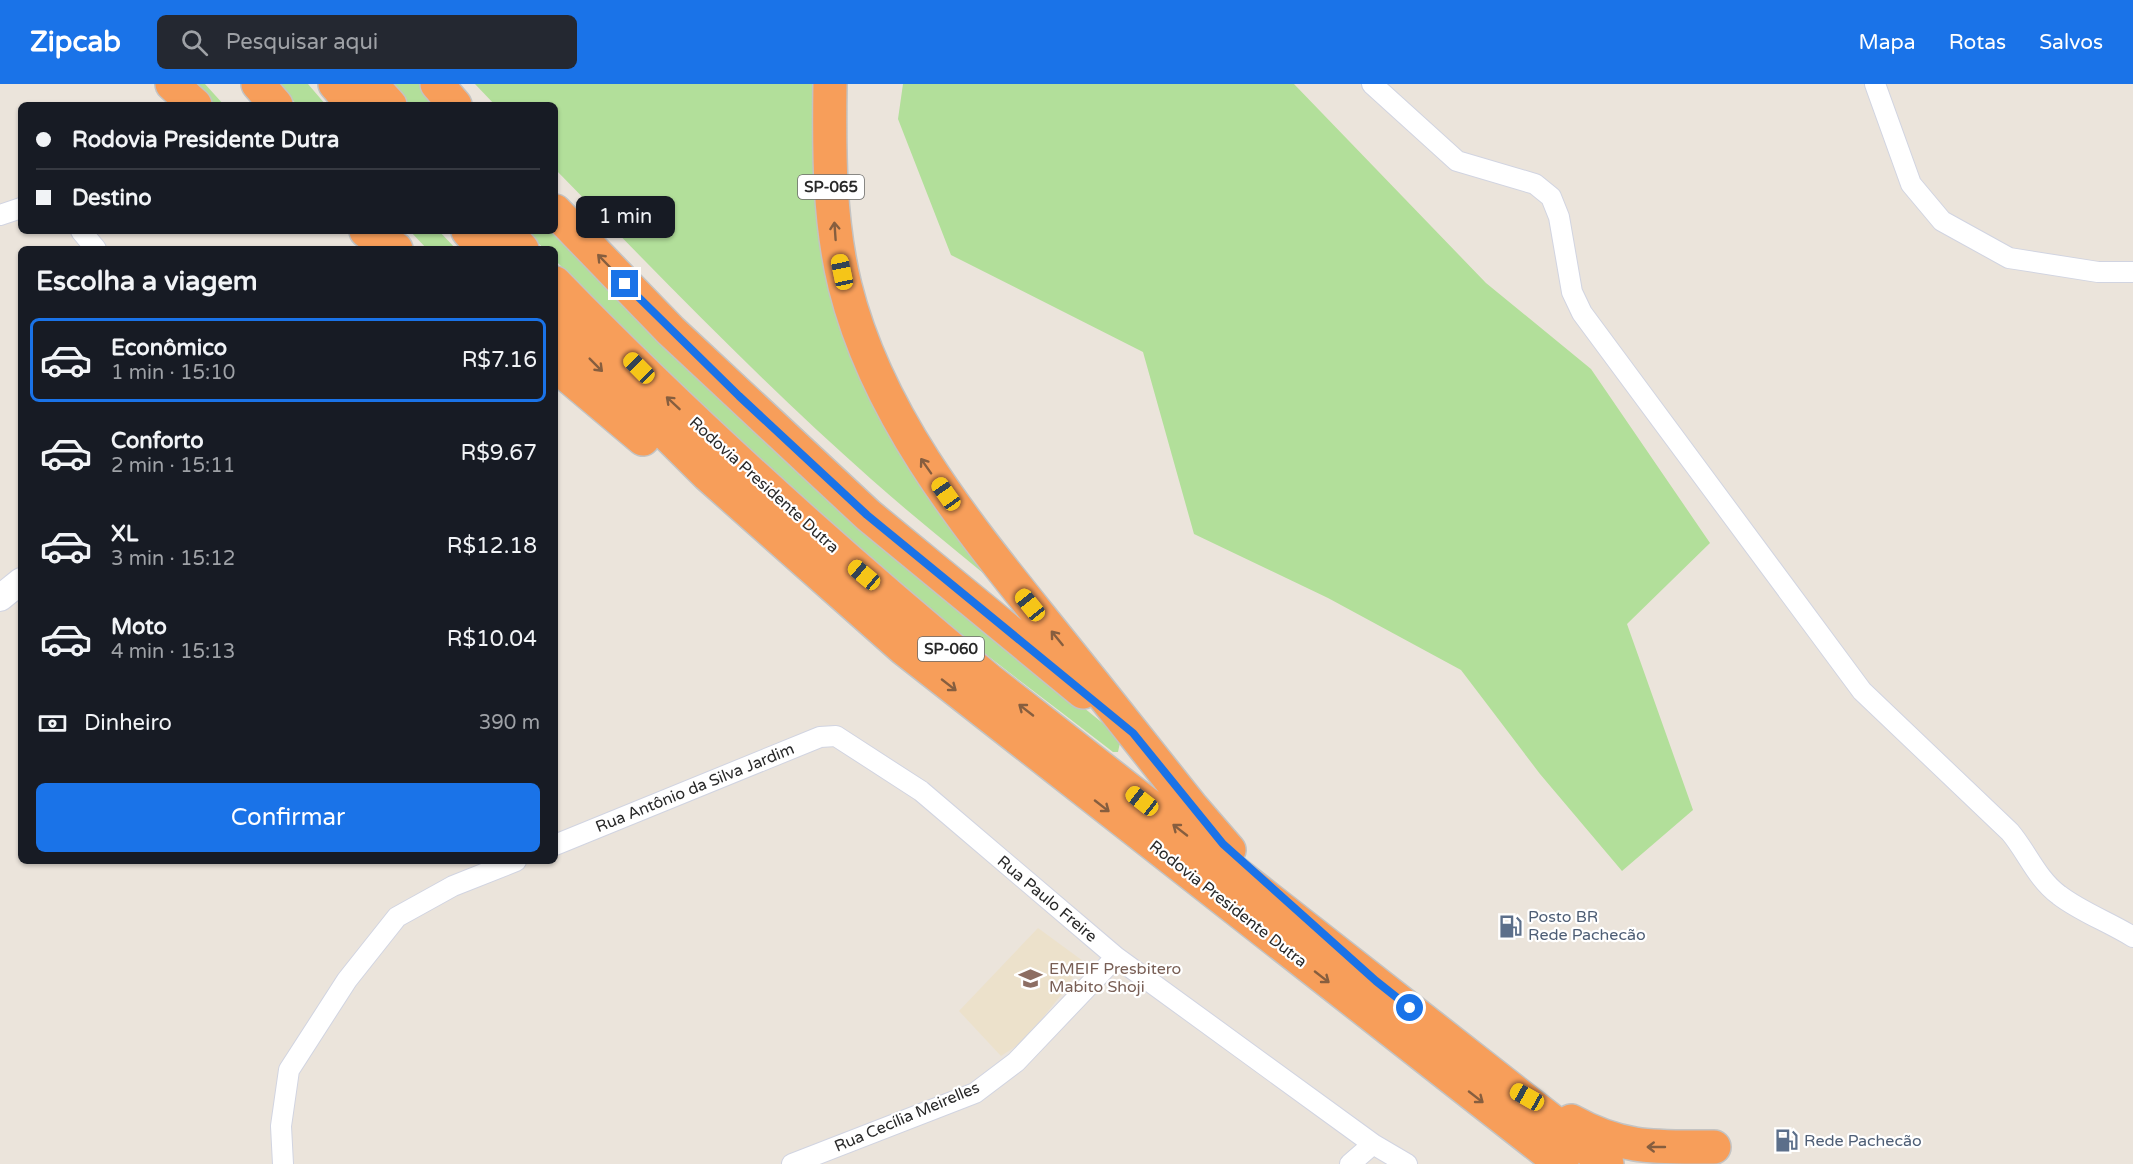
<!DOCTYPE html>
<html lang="pt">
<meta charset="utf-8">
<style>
body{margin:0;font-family:"Varela Round",sans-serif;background:#242831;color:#f1f3f6;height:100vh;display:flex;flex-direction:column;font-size:22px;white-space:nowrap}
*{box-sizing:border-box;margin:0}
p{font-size:20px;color:#9ea1a6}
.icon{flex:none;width:33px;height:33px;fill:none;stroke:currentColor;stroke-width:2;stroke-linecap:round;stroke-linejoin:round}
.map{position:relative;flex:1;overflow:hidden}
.details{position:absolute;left:18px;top:162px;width:540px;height:618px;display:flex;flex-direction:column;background:#171b24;border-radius:9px;box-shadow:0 2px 4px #0004}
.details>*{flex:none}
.hud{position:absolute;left:18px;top:18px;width:540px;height:132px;border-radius:9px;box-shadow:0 2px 4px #0004;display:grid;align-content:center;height:132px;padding:0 18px;background:#171b24}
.end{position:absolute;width:27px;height:27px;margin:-14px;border:8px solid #1a73e8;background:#fff;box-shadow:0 0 0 3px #fff}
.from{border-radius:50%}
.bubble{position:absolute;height:42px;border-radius:9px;background:#171b24;box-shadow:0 2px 4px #0004;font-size:20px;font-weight:600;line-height:42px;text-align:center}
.car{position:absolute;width:18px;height:36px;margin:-18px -9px;border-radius:8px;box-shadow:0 0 4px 2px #0007;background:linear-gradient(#f5c518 24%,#345 0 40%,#f5c518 0 76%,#345 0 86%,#f5c518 0)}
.hud b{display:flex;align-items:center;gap:21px;height:57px;font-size:22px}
.hud b+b{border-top:2px solid #363941}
.hud i{width:15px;height:15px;background:#f1f3f6}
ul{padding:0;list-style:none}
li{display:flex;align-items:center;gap:18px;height:84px;margin:0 12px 9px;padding:0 6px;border:3px solid transparent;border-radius:9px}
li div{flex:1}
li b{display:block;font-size:22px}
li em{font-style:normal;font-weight:600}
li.on{border-color:#1a73e8}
li>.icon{width:54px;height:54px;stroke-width:1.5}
h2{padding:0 18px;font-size:27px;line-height:72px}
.pay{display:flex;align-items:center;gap:15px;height:66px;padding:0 18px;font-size:22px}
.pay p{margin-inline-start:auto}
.cta{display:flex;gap:12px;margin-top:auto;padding:12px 18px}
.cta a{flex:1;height:69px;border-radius:9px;background:#1a73e8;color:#fff;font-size:24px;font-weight:600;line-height:69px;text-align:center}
header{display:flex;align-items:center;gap:36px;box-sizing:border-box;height:84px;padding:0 30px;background:#1a73e8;color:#fff}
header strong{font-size:28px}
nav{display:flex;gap:33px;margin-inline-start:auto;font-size:21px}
.search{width:420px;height:54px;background:#242831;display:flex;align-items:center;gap:15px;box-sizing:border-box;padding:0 21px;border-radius:9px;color:#9ea1a6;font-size:22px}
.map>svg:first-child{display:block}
.education{fill:#ece1cb}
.green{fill:#b2df9a}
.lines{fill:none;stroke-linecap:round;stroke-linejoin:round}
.minor-casing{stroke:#d1d4e1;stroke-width:22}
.tertiary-casing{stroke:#d1d4e1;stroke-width:28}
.motorway-casing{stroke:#c3c3c3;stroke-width:36}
.minor{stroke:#fff;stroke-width:20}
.tertiary{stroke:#fff;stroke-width:26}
.motorway{stroke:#f79e5a;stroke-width:33}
.oneway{stroke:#865e3f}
.route{stroke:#1a73e8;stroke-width:8}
.labels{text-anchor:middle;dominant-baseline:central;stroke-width:4.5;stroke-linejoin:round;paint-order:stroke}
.shield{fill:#fff;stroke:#696969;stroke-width:1.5}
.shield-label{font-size:15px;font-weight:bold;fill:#292929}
.street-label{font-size:16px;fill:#292929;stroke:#fff}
.service-label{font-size:16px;fill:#4e5e75;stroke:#fff;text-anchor:start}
.education-label{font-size:16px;fill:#785e54;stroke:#fff;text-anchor:start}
</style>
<header>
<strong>Zipcab</strong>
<div class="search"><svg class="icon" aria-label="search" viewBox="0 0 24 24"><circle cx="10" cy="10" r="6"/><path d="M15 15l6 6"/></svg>Pesquisar aqui</div>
<nav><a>Mapa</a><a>Rotas</a><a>Salvos</a></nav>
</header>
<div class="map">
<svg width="2133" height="1080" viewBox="0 0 2133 1080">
<rect width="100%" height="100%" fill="#ebe4db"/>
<path class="education" d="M1038 844 1083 877 1061 911 1024 957 1001 972 959 927Z"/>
<path class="green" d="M189 0H205L224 21H213Z
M279 0H308L326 21H297Z
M391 0H422L440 21H410Z
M475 0H815L826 179 1011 512C964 473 916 435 871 395 760 297 658 190 555 85V21H495Z
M903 0H1294L1486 199 1591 285 1710 459 1627 540 1693 726 1622 787 1540 690 1461 586 1328 514 1194 450 1143 268 951 171 898 35Z
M410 147H439L456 165H427Z
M527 147H555L1030 580 1121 654 1118 668H1113C1034 607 954 548 878 483 765 387 658 282 555 176V165H544Z"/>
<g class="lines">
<defs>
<path id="minor" d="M1372 0 1457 77 1535 100 1551 113 1559 133 1572 208 1582 229 1862 607 2010 748C2027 768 2037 795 2059 811 2081 828 2109 838 2133 853
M1875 0 1911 100 1942 137 2009 174 2098 188H2133
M0 131 21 124
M81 147 96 165
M555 761 820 653 836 652 921 707 1116 873 1373 1060 1407 1080
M283 1080 281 1042 289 986 347 896 397 833 453 802 516 777
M792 1080 975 1009 1016 978 1116 873
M1350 1080 1373 1060"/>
<path id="tertiary" d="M0 514 21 497"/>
<path id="motorway" d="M172 0 195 21
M258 0 276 21
M335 0 353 21
M371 0 390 21
M437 0 455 21
M830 0C829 68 829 137 845 202 877 330 961 434 1042 535 1092 597 1142 660 1191 722L1229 766
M555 127 671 247 868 431 1083 608
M366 147 396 165
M468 147 484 165
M505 147 522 165
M555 199C692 340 837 470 989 596L1607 1080
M555 239 708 391 903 564 1562 1080
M555 281 643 355
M1571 1037C1623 1066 1657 1063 1714 1063"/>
</defs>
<use href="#minor" class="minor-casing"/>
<use href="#tertiary" class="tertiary-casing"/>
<use href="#motorway" class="motorway-casing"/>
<use href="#minor" class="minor"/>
<use href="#tertiary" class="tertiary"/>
<use href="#motorway" class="motorway"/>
</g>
<defs><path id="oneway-shaft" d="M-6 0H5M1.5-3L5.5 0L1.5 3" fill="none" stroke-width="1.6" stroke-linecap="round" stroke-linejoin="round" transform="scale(1.5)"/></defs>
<g class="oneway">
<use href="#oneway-shaft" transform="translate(835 147) rotate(-94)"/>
<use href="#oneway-shaft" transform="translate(604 177) rotate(-134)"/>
<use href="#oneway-shaft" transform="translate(596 281) rotate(45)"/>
<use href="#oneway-shaft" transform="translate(673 319) rotate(-137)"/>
<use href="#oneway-shaft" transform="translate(926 382) rotate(-125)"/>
<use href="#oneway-shaft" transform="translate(1057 554) rotate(-129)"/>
<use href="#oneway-shaft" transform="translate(949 601) rotate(38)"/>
<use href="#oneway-shaft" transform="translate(1026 626) rotate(-142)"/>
<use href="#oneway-shaft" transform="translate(1102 722) rotate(38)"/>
<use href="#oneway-shaft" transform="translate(1180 746) rotate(-142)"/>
<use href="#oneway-shaft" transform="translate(1322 893) rotate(38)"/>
<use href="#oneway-shaft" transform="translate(1476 1013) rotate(38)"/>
<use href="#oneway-shaft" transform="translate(1656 1063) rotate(-180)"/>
</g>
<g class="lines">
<path class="route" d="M625 200 739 312 867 431 1133 649 1223 760 1376 897 1410 924"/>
</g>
<defs>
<symbol id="fuel-bare" viewBox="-9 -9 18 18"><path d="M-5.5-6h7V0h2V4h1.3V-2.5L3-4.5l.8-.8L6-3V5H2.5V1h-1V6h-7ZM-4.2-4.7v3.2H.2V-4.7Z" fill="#5c6f8a" stroke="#fff" stroke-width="2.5" paint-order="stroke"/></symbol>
<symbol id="school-bare" viewBox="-9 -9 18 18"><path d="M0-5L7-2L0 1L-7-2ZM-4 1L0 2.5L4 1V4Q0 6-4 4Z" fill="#8d6e63" stroke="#fff" stroke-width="2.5" paint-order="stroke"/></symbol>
</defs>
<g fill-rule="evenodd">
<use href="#fuel-bare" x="1494" y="826" width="33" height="33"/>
<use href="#school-bare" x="1014" y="878" width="33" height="33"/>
<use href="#fuel-bare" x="1770" y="1040" width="33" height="33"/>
</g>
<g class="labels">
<g class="shield">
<rect x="798" y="91" width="66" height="24" rx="4.5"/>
<rect x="918" y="553" width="66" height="24" rx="4.5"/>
</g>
<g class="shield-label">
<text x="831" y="103">SP-065</text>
<text x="951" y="565">SP-060</text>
</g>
<g class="street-label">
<text transform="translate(764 401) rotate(42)">Rodovia Presidente Dutra</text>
<text transform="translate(695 704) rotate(-22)">Rua Antônio da Silva Jardim</text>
<text transform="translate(1047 815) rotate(40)">Rua Paulo Freire</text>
<text transform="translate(1228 820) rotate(38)">Rodovia Presidente Dutra</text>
<text transform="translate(907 1033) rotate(-23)">Rua Cecília Meirelles</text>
</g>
<g class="service-label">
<text x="1528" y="833">Posto BR<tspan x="1528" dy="18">Rede Pachecão</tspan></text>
<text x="1804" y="1057">Rede Pachecão</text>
</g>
<g class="education-label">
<text x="1049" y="885">EMEIF Presbitero<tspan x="1049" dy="18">Mabito Shoji</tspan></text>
</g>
</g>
</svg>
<i class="end from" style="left:1410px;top:924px"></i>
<i class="end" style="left:625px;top:200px"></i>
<div class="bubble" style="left:576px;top:112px;width:99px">1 min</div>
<i class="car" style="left:842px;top:188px;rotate:348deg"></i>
<i class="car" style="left:639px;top:284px;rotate:315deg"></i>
<i class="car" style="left:946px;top:410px;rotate:325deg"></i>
<i class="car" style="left:864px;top:491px;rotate:310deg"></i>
<i class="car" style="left:1030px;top:521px;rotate:321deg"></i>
<i class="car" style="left:1142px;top:717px;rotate:308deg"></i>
<i class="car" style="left:1527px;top:1013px;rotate:299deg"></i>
<div class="hud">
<b><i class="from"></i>Rodovia Presidente Dutra</b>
<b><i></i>Destino</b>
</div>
<section class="details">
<h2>Escolha a viagem</h2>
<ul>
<li class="on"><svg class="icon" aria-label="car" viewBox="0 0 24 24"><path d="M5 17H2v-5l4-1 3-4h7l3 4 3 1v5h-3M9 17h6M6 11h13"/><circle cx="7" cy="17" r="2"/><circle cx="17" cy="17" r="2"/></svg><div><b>Econômico</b><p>1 min · 15:10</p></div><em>R$7.16</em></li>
<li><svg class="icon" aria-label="car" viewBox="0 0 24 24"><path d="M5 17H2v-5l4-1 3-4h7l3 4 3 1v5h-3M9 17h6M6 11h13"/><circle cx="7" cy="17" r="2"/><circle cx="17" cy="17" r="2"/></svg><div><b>Conforto</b><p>2 min · 15:11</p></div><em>R$9.67</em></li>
<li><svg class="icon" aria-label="car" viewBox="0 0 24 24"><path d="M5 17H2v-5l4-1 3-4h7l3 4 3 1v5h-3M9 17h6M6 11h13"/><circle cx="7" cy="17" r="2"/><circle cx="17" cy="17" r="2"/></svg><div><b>XL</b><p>3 min · 15:12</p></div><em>R$12.18</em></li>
<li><svg class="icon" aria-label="car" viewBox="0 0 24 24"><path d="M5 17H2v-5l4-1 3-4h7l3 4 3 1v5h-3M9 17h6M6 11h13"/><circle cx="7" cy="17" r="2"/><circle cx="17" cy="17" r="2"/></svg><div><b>Moto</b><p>4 min · 15:13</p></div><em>R$10.04</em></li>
</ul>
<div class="pay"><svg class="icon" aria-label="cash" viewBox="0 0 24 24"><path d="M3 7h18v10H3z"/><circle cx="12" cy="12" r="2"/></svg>Dinheiro<p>390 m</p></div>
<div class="cta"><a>Confirmar</a></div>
</section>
</div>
